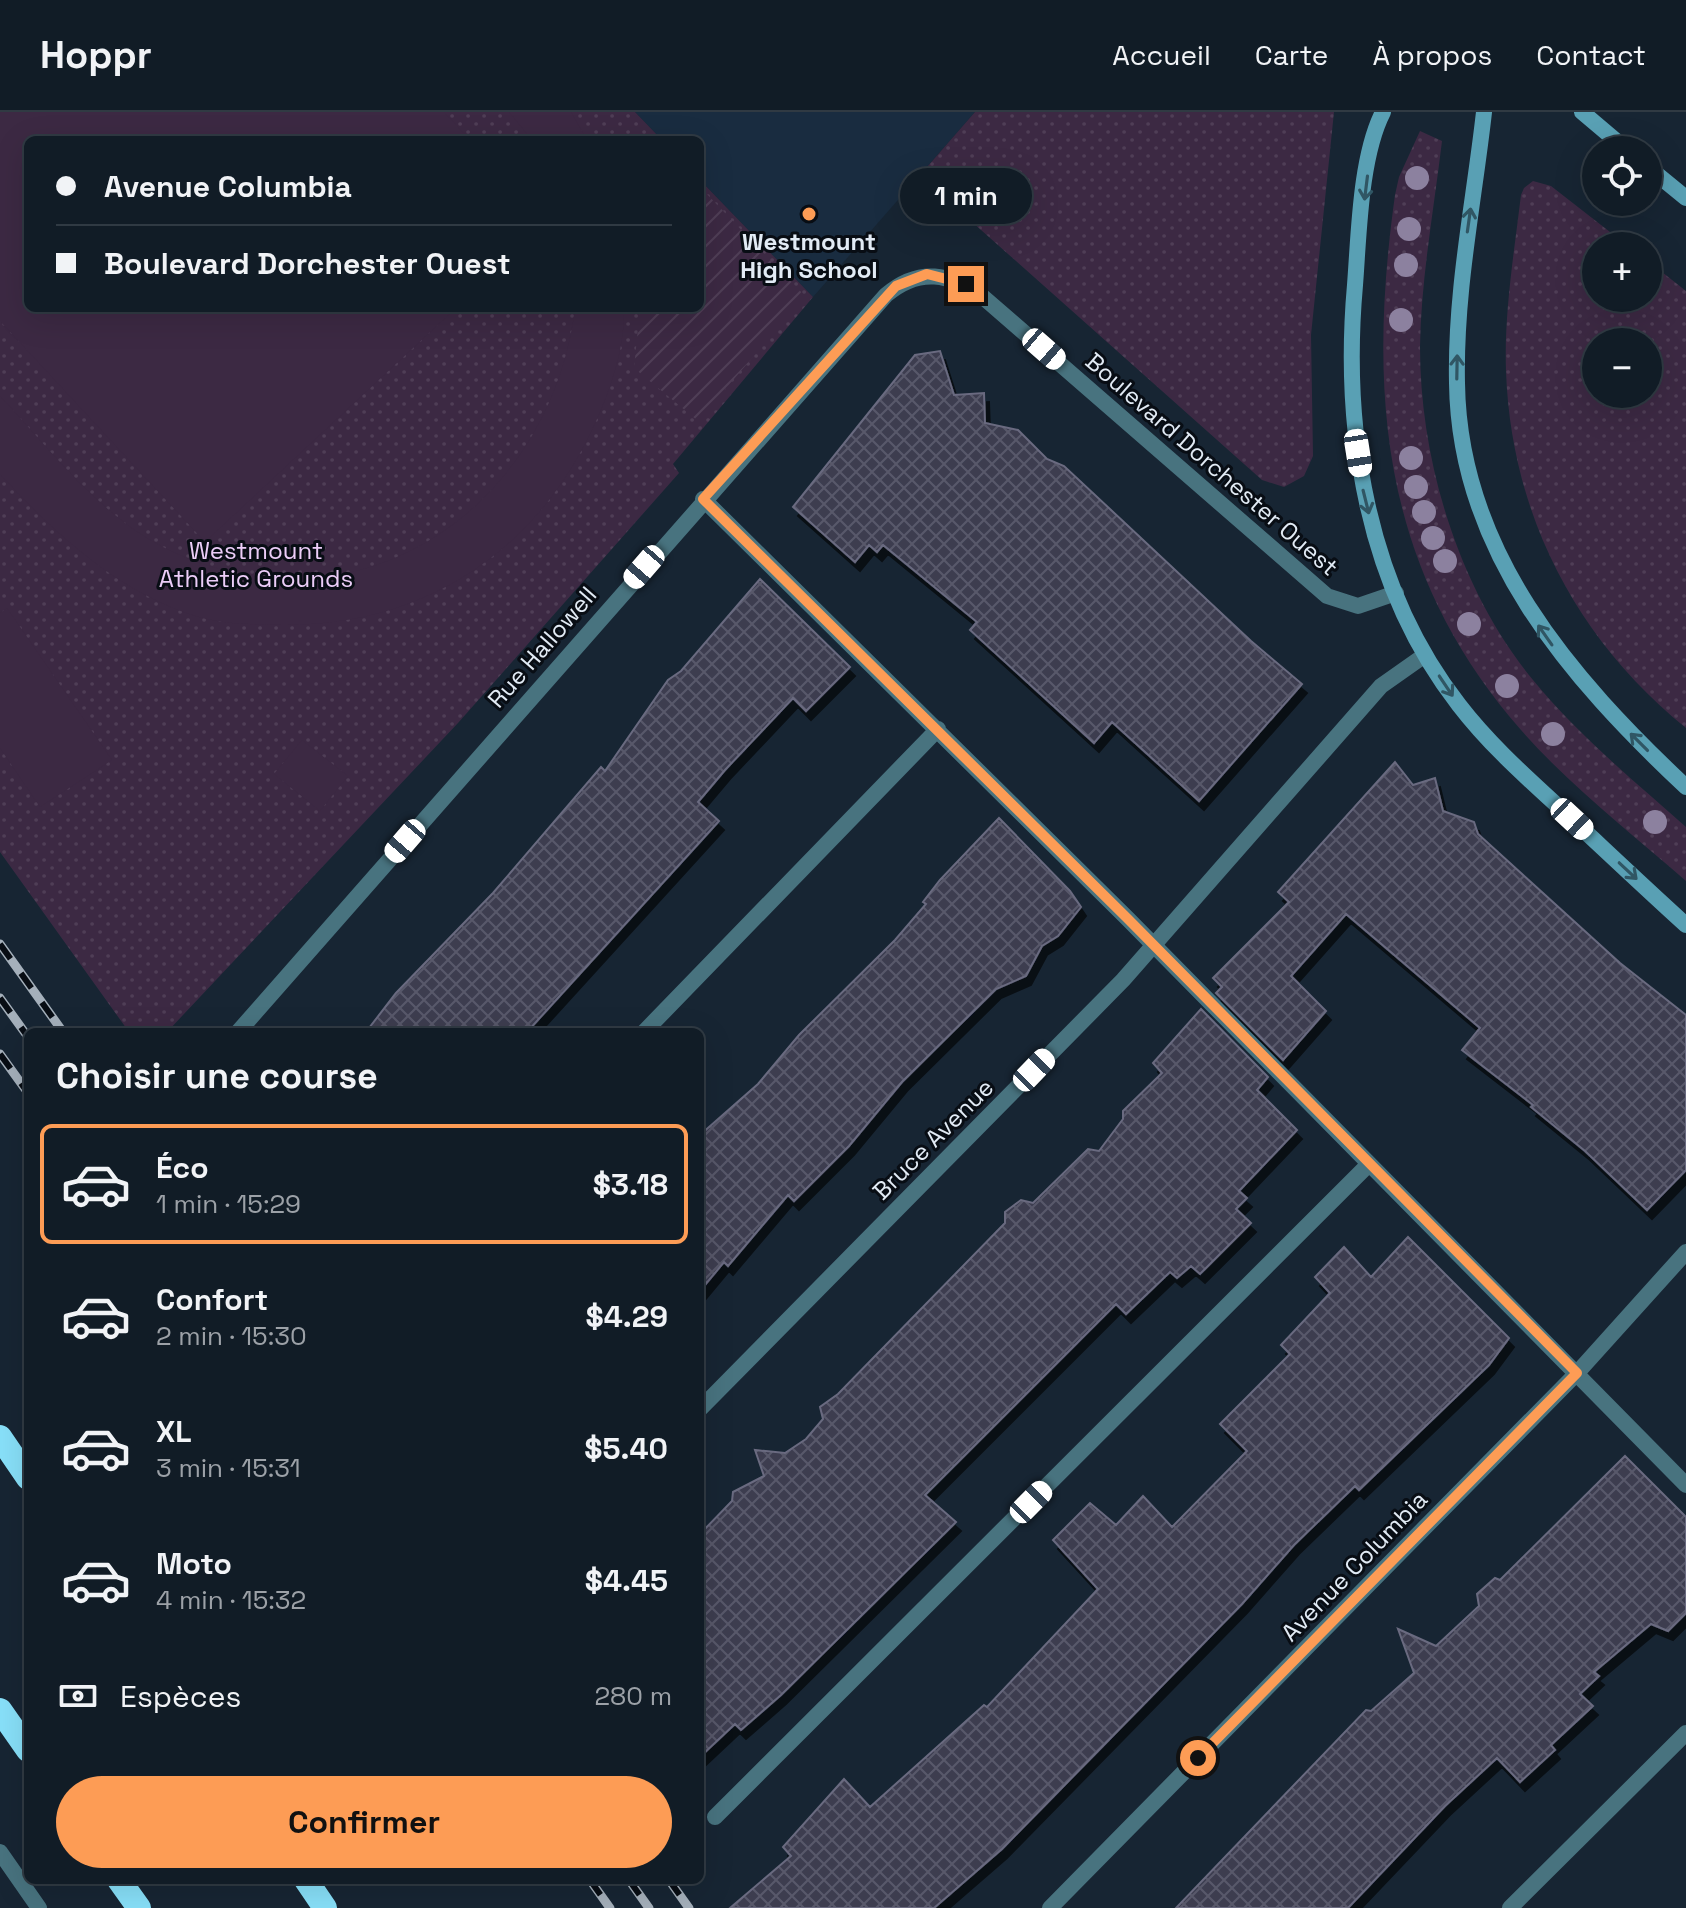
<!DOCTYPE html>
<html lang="fr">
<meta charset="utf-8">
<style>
body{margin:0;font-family:"Space Grotesk",sans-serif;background:#1e2932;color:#f1f3f6;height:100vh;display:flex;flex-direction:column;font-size:30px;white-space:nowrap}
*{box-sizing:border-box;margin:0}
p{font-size:26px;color:#9ca1a7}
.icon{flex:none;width:44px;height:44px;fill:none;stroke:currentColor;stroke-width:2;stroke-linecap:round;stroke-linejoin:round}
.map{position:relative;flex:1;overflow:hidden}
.details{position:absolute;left:24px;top:916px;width:680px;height:856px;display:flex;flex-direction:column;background:#111c26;border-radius:12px;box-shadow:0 8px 32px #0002,0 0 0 2px #303a43}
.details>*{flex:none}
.top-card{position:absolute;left:24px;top:24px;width:680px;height:176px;border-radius:12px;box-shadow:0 8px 32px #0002,0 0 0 2px #303a43;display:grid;align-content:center;height:176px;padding:0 32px;background:#111c26}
.tools{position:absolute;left:1582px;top:24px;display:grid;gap:16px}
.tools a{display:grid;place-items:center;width:80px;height:80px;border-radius:50%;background:#111c26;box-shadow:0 8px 32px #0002,0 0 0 2px #303a43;font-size:40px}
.end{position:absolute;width:36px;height:36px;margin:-18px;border:10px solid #fd9c55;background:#111;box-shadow:0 0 0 4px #111}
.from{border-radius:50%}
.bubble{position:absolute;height:56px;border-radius:28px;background:#111c26;box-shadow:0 8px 32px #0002,0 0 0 2px #303a43;font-size:26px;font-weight:600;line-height:56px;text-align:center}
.car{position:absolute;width:24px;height:48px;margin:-24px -12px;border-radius:10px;box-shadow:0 0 6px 2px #0007;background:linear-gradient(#fff 24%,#345 0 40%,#fff 0 76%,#345 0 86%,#fff 0)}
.top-card b{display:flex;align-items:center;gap:28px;height:76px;font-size:30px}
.top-card b+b{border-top:2px solid #303a43}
.top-card i{width:20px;height:20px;background:#f1f3f6}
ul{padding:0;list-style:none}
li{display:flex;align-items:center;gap:24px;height:120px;margin:0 16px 12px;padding:0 16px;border:4px solid transparent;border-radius:12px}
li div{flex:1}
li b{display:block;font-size:30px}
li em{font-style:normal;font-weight:600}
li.current{border-color:#fd9c55}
li>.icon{width:72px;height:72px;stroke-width:1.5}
h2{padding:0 32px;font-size:36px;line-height:96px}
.pay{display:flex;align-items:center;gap:20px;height:88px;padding:0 32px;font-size:30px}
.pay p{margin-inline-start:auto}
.button{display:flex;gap:16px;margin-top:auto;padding:16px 32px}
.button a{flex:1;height:92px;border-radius:48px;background:#fd9c55;color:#111;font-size:32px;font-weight:600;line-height:92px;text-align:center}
header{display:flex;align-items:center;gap:48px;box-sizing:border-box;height:112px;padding:0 40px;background:#111c26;border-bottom:2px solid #303a43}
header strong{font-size:38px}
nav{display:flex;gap:44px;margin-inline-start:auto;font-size:28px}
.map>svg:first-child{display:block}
.built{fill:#192c40}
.grass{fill:url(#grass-dots);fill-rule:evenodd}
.garden{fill:url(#garden-furrows)}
.pitch{fill:#3c2943}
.building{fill:url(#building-cross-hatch);stroke:#6a6b80;stroke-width:2;filter:url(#shadow)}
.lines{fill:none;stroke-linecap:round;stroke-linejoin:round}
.lane{stroke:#48737f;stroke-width:16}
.street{stroke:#48737f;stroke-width:16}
.secondary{stroke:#59a0b4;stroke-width:16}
.highway{stroke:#88e0f9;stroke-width:24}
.rail-casing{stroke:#a5b0bb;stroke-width:9}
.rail{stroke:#080d14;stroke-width:6;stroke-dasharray:18;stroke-linecap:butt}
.tree{fill:#8c819f}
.oneway{stroke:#305664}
.route{stroke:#fd9c55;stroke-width:10}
.poi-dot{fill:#fd9c55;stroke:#080d14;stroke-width:3}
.labels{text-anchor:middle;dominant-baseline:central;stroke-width:6;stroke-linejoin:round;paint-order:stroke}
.poi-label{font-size:24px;font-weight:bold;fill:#e2ebf5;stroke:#080d14}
.street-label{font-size:24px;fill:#e2ebf5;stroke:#080d14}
.park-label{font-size:24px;fill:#eccdf8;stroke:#080d14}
</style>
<header>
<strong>Hoppr</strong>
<nav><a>Accueil</a><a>Carte</a><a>À propos</a><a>Contact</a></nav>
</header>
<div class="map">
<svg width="1686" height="1796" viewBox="0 0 1686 1796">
<defs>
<pattern id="grass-dots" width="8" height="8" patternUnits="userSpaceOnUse" patternTransform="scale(2)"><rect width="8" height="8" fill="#3c2943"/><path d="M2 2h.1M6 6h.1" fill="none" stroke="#4f3e56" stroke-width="1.8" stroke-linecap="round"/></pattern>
<pattern id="garden-furrows" width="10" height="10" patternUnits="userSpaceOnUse" patternTransform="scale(2)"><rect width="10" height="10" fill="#3c2943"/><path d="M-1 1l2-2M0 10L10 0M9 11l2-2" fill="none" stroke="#4f3e56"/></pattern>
<pattern id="building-cross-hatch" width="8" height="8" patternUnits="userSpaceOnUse" patternTransform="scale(2)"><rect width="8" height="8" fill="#3c3d50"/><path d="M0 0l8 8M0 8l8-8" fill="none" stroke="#58596a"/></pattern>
<filter id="shadow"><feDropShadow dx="5" dy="9" stdDeviation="0" flood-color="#0009"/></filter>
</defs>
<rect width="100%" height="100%" fill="#172533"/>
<path class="built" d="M635 0H975L813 185 700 68V28H662Z"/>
<path class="grass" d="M0 0H635L662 28H28V196H700V68L813 185 673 352 679 361 458 611 167 920H129L0 740Z
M975 0H1334L1311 223 1313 344 1304 364 1284 375 1262 368 926 69 920 63Z
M1420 19 1442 29C1434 97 1421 166 1420 235 1420 350 1459 478 1533 568 1578 623 1633 668 1686 715V769C1630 720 1570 674 1521 618 1382 459 1367 284 1395 83L1399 65Z
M1533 69 1551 74 1628 134H1596V186H1648V149L1686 179V616C1576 527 1511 402 1506 259 1504 201 1514 141 1521 83L1524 76ZM1596 230H1648V282H1596Z"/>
<path class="garden" d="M700 75 805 184 698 309 634 256 640 196H700Z"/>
<path class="pitch" d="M0 0H444L470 28H28V196H456L205 430 0 209Z
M509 0H571L587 28H532Z
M575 196H624C625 233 612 274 597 307 540 437 427 514 283 513 256 512 226 513 199 505 120 482 54 421 0 362V284C51 338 100 405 169 438 359 529 551 394 575 196Z
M7 496 112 648 40 695 0 636V501Z
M302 628 348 664 320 699 274 662Z"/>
<path class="building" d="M940 239 954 283 984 281 985 311 1018 318 1047 347 1064 354 1251 529 1302 572 1199 689 1112 610 1094 631 970 518 977 510 883 433 877 440 869 433 855 450 793 395 915 243Z
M760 467 850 555 806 599 793 586 725 658 698 690 719 709 527 920H366L396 881 493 781 601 655 605 659 668 568 681 559Z
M1395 650 1413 673 1435 666 1443 699 1474 710 1478 722 1620 851 1686 903V1058L1647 1098 1585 1039 1531 995 1533 993 1462 938 1480 916 1346 802 1291 864 1326 899 1283 948 1216 881 1222 875 1213 866 1289 790 1278 780Z
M999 706 1070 779 1081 795 1058 824 1042 834 1026 864 996 877 902 970 849 1034 794 1089 788 1083 728 1154 724 1150 700 1179V1023L758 972 799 923 895 828 926 792 923 790 940 768Z
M1201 897 1268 965 1257 978 1297 1018 1239 1079 1247 1086 1236 1097 1251 1111 1200 1162 1191 1154 1177 1166 1170 1160 1126 1202 1116 1192 925 1383 956 1410 781 1583 741 1618 735 1612 700 1645V1422L732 1389 733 1380 764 1364 755 1338 785 1341 806 1327 823 1307 820 1295 838 1282 1005 1111V1100L1021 1088 1033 1091 1088 1037 1099 1039 1123 1007V999L1162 961 1153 951Z
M1408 1125 1509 1226 1489 1253 1359 1378 1355 1374 1294 1433 1242 1492 1002 1737 934 1796H730L791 1744 783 1735 844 1667 870 1695 984 1593 987 1595 1098 1477 1053 1428 1090 1391 1116 1413 1143 1384 1172 1415 1247 1339 1220 1312 1290 1242 1281 1233 1330 1181 1315 1165 1344 1135 1371 1165Z
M1625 1344 1686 1405V1501L1668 1519 1651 1512 1594 1560 1599 1564 1580 1582 1593 1594 1551 1633 1555 1638 1520 1670 1497 1646 1445 1694 1348 1796H1176L1366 1598 1371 1599 1414 1561 1398 1517 1436 1534 1479 1494 1477 1482 1495 1466 1500 1468Z"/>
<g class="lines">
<path class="lane" d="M703 387 1127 806 1686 1373
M644 920 938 617
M715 1705 1369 1052
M0 1740 39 1796
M1510 1796 1686 1621"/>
<path class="street" d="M238 920 886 183C919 155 950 161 983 185L1327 484 1358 494 1396 481
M700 1297 1123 868 1381 574 1425 543
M1050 1796 1577 1261 1686 1140"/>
<path class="secondary" d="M1383 0C1360 45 1359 122 1355 173 1342 319 1367 475 1459 593 1489 632 1525 664 1561 697 1603 736 1644 775 1686 813
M1484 0C1474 90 1455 179 1457 271 1459 439 1570 566 1686 675
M1582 0 1627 38
M1648 55 1686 86"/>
<path class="highway" d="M0 1325 28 1366
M0 1598 28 1638
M119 1768 139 1796
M306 1768 325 1796"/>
<defs>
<path id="rail" d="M0 832 63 920
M0 886 28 925
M0 942 28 981
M590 1768 610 1796
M629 1768 649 1796
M669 1768 689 1796"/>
</defs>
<use href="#rail" class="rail-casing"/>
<use href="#rail" class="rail"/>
</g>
<g class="tree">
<circle cx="1417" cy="66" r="12"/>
<circle cx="1409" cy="117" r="12"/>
<circle cx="1406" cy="153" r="12"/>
<circle cx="1401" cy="208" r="12"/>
<circle cx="1411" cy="346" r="12"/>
<circle cx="1416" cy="375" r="12"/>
<circle cx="1424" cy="400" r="12"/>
<circle cx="1433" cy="426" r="12"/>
<circle cx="1445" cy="449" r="12"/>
<circle cx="1469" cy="512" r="12"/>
<circle cx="1507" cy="574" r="12"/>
<circle cx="1553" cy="622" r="12"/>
<circle cx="1655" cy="710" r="12"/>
</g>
<defs><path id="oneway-shaft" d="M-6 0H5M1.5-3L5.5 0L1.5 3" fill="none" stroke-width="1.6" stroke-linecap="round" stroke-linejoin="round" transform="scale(2)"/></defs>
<g class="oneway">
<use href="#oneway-shaft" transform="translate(1366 76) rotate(97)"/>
<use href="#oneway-shaft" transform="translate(1469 108) rotate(-82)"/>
<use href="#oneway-shaft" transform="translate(1457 255) rotate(-89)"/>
<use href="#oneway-shaft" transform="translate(1366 390) rotate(76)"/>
<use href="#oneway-shaft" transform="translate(1545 523) rotate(-125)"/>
<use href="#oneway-shaft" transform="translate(1446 574) rotate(56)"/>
<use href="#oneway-shaft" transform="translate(1639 630) rotate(-135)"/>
<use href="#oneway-shaft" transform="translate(1628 759) rotate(43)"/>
</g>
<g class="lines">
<path class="route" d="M966 172 927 162 896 174 703 387 1127 806 1577 1261 1198 1646"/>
</g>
<circle class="poi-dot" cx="809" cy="102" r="8"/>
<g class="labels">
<g class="poi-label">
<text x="809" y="129">Westmount<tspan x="809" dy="28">High School</tspan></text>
</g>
<g class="street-label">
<text transform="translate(1212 352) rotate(41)">Boulevard Dorchester Ouest</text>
<text transform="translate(542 535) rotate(-49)">Rue Hallowell</text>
<text transform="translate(933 1027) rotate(-45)">Bruce Avenue</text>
<text transform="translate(1354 1454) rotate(-46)">Avenue Columbia</text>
</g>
<g class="park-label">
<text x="256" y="438">Westmount<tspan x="256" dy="28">Athletic Grounds</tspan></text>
</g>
</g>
</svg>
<div class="tools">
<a><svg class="icon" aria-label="locate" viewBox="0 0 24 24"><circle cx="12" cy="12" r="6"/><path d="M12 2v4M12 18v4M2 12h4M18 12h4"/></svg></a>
<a>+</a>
<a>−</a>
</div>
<i class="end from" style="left:1198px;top:1646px"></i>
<i class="end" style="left:966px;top:172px"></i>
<div class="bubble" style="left:900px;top:56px;width:132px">1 min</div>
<i class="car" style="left:1044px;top:237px;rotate:131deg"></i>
<i class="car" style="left:1358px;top:341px;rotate:171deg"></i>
<i class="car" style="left:644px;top:455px;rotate:221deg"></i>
<i class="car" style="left:1572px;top:707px;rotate:133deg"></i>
<i class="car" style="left:405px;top:729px;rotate:221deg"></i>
<i class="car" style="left:1034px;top:958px;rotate:44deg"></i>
<i class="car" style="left:1031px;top:1390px;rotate:45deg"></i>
<div class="top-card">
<b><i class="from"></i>Avenue Columbia</b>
<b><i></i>Boulevard Dorchester Ouest</b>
</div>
<section class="details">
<h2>Choisir une course</h2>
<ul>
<li class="current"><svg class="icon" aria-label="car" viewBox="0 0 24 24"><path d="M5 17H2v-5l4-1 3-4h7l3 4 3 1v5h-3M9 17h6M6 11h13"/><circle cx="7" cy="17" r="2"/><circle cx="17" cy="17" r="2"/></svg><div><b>Éco</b><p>1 min · 15:29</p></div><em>$3.18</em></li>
<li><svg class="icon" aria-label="car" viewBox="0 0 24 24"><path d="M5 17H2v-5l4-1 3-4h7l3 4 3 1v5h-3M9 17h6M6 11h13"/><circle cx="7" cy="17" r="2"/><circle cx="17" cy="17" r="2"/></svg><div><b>Confort</b><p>2 min · 15:30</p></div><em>$4.29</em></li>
<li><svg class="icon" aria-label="car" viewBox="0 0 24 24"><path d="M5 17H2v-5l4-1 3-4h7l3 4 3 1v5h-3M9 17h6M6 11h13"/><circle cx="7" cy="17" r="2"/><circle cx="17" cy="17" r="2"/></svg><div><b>XL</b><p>3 min · 15:31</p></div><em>$5.40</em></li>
<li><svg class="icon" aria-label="car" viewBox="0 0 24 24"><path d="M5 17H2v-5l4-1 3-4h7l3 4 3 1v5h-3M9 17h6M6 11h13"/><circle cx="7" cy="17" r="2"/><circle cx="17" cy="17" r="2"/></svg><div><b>Moto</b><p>4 min · 15:32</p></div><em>$4.45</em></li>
</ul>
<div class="pay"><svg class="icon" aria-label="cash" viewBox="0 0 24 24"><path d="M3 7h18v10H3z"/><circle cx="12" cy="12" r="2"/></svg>Espèces<p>280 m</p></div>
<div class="button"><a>Confirmer</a></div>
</section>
</div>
